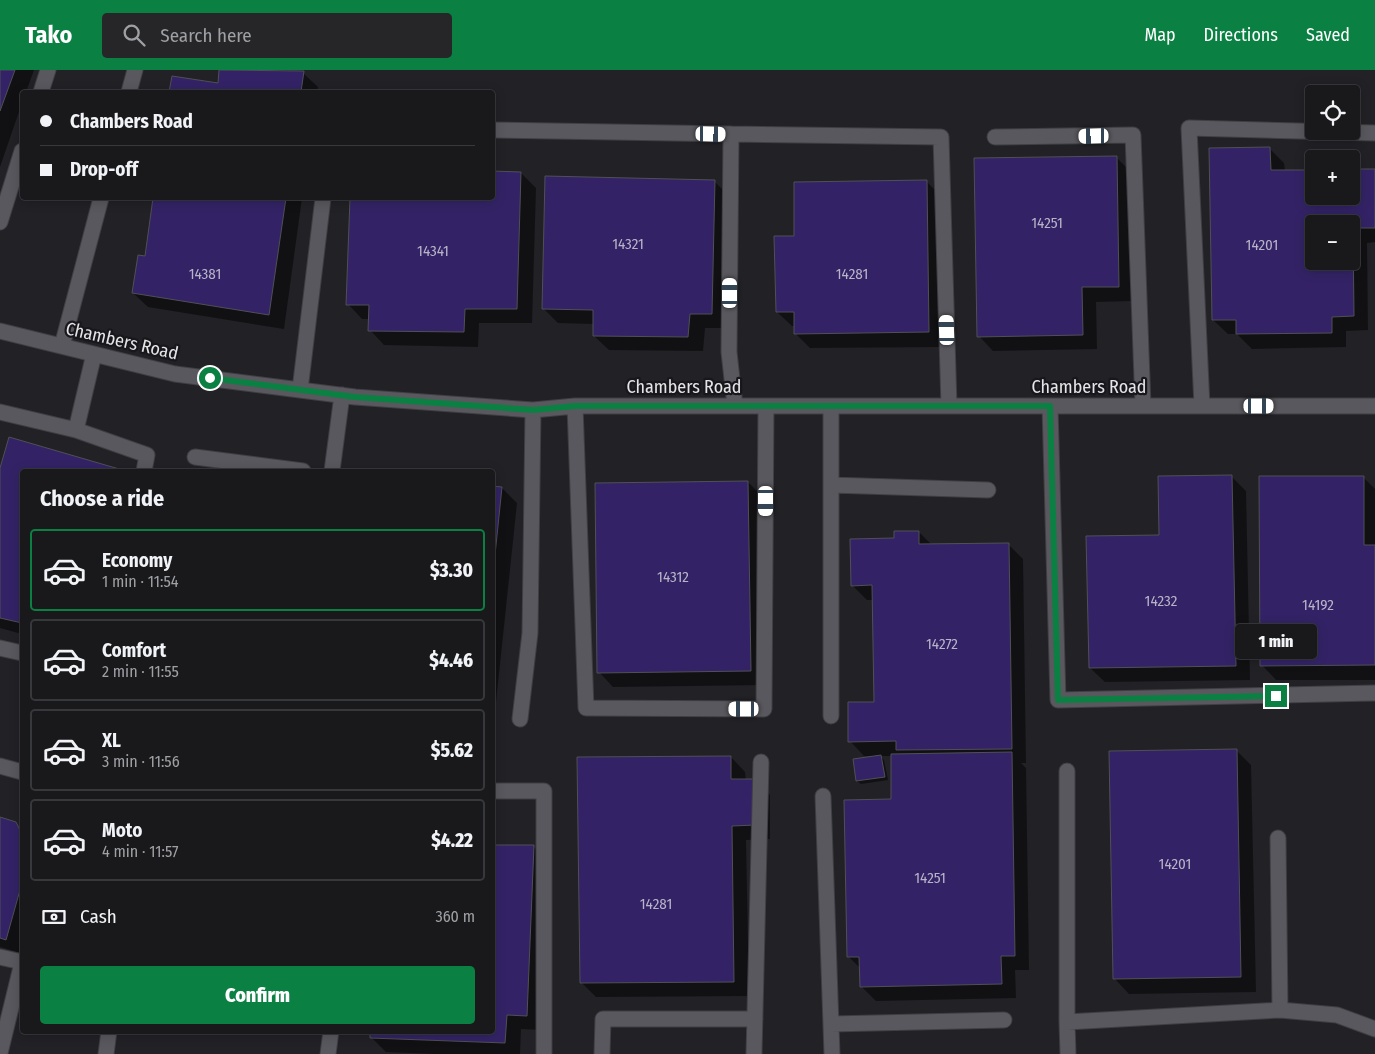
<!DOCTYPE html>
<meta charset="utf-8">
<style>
body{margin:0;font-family:"Fira Sans Condensed",sans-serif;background:#262629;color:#f1f3f6;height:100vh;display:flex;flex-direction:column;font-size:19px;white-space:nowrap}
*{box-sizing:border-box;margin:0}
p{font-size:16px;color:#9fa0a3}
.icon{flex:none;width:28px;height:28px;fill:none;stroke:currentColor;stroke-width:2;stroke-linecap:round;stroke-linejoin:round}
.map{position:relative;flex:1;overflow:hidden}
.panel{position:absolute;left:20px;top:399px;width:475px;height:565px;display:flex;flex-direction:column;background:#19191c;border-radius:5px;box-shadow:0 2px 12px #0003,0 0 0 1px #37383b}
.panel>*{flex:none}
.hud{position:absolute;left:20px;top:20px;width:475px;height:110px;border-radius:5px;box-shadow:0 2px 12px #0003,0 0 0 1px #37383b;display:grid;align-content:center;height:110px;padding:0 20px;background:#19191c}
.buttons{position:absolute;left:1305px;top:15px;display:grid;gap:10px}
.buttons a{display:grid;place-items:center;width:55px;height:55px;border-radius:5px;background:#19191c;box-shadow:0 2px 12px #0003,0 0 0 1px #37383b;font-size:25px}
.end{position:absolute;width:22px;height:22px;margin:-11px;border:6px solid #0b8043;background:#fff;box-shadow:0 0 0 2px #fff}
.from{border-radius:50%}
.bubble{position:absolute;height:35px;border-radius:5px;background:#19191c;box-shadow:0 2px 12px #0003,0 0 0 1px #37383b;font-size:16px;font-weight:800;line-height:35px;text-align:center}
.car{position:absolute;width:15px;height:30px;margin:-15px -8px;border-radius:6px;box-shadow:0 0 4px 1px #0007;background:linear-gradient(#fff 24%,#345 0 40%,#fff 0 76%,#345 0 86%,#fff 0)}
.hud b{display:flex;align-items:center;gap:18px;height:48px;font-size:19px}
.hud b+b{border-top:1px solid #37383b}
.hud i{width:12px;height:12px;background:#f1f3f6}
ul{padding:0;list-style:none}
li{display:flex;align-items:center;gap:15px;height:82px;margin:0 10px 8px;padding:0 10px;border:2px solid #37383b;border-radius:5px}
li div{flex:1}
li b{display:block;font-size:19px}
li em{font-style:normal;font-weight:800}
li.active{border-color:#0b8043}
li>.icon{width:45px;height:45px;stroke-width:1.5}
h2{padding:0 20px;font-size:22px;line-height:60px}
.pay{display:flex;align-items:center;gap:12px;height:55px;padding:0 20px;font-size:19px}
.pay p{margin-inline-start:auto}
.primary-button{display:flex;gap:10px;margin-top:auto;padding:10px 20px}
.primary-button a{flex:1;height:58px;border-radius:5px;background:#0b8043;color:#fff;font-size:20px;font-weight:800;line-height:58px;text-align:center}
header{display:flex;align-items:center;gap:30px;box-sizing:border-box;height:70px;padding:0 25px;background:#0b8043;color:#fff}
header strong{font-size:24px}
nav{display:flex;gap:28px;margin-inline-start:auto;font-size:18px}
.search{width:350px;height:45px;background:#262629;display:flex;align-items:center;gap:12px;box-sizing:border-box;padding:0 18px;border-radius:5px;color:#9fa0a3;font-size:19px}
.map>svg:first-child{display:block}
.shadow{fill:#0007;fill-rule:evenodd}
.building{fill:#332366;stroke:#505055;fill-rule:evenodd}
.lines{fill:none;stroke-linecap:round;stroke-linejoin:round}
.minor-casing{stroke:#3f3f43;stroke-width:17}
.minor{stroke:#58585e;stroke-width:15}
.route{stroke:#0b8043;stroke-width:6}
.labels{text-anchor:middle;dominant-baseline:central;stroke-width:4.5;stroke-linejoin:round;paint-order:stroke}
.number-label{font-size:15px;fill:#b8b4c8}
.street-label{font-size:18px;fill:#e5e5e8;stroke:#18171c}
</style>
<header>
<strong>Tako</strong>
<div class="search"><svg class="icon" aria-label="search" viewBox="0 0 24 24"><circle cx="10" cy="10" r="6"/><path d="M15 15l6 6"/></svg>Search here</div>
<nav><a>Map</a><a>Directions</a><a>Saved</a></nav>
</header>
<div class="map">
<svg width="1375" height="984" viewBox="0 0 1375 984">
<rect width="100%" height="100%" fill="#212126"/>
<path class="shadow" d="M0 0H34L26 22H22V33L0 97Z
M221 0H286L303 3 318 17 317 22H170L173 7 219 14Z
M1270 79 1284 93 1285 101 1314 126H1351L1375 100V172L1367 173 1368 260 1346 261V277L1252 279 1237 264H1228L1213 250ZM1314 154H1351V191H1314Z
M1116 87 1131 102 1133 231 1096 232 1097 279 993 281 979 266Z
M521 103 536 118 532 253H479L478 277 384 275 370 260V249H362L348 234 351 128H492Z
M714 111 729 126 727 258H705L703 281 609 280 594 266V254L558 253 543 238Z
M926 111 941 126 943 277 810 278 796 264V256H792L777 242 795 167Z
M155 128H302L284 259 148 237 133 223 146 187Z
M10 368 122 401H22V564L0 558V402Z
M1231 406 1246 421 1250 610 1105 612 1090 598 1160 466Z
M1363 407 1375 419V610H1276L1262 595Z
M748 412 763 427 765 615 613 617 599 602Z
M492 417 502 418 517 433 492 670Z
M919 462 932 475H1009L1023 489 1026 693H1021L1026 698 1029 900H1015L1016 928 876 931 861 916V899L848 886 893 730 892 686H880L884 690 888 710 861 714 857 711 854 690 871 688V686H864L850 671 875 633 873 530H867L852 515 895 470Z
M1236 680 1251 695 1256 922 1129 924 1115 909Z
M731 687 745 702 746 711H755L770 725V769L746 770 749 926 596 927 581 912Z
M0 748 15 753 22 760V878L21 883 0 877Z
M533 776 548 791 542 960 521 959 520 984H435L386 982 371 967 492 961Z"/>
<path class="building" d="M0 0H15L0 41Z
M219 0 304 1 301 22H169L172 6 218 13Z
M1270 77 1271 100H1314V126H1351V99H1375V158H1353L1354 246 1332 247V263L1236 264V250H1212L1209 78ZM1314 154H1351V191H1314Z
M1117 86 1119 217H1082L1083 265 977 267 974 88Z
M492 101 521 102 517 239H465L464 262 368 261 369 235H346L350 128H492Z
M545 106 715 110 712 244H690L688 267 593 266V240L542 239Z
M927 110 929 262 794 264V242H776L774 166H794V112Z
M153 128H286L269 245 132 223 138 185 145 186Z
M9 367 126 401H22V553L0 548V398Z
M1232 405 1236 596 1089 598 1086 466 1159 465 1158 406Z
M1259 406H1364V475H1375V595L1260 596Z
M748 411 751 601 597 603 595 413Z
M492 416 502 417 492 514Z
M894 461H919V474L1009 473 1012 679 896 680V671L848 672V632H874L872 515 851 516 850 469 894 468Z
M1237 679 1241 907 1113 909 1109 681Z
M1012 682 1015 886H1001L1002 914 860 917 859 887H847L844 730 891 729V684Z
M881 685 885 707 856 711 853 689Z
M731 686V709H755L756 755 732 756 734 912 580 913 577 687Z
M0 747 16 752 22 764V813L6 870 0 868Z
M492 775H534L527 946 507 945 505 973 370 968V961H492Z"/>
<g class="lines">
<defs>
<path id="minor" d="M41 22 48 0
M129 22 135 0
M492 60 731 64
M995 67 1133 65 1143 336
M0 152 22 81
M0 261 175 304 355 327 533 340 575 336H1375
M62 276 101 128
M300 320 323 128
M575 336 586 638 764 639 766 336
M735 336 729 282 731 64 941 67 949 336
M831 336V646
M1050 336 1058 630 1375 623
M1202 336 1189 58 1375 63
M0 342 76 360 94 284
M76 360 147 385 144 401
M195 387 303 401
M332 401 342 325
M831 415 988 420
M0 578 22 583
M520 649 530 563 533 340
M0 696 22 702
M1067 701V952
M492 721H544V984
M823 726 832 984
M1278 768 1280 940
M0 887 22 892
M831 954 1004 950
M0 983 22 893
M106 984 109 961
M328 984 331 961
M602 984 603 949H755
M754 984 761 692
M1068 984 1067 952 1280 940 1337 945 1375 959"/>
</defs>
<use href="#minor" class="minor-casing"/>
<use href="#minor" class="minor"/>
</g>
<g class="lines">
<path class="route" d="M210 308 355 327 533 340 575 336H1050L1058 630 1276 626"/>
</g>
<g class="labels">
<g class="number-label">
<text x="1047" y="153">14251</text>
<text x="628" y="174">14321</text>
<text x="1262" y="175">14201</text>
<text x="433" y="181">14341</text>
<text x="205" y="204">14381</text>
<text x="852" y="204">14281</text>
<text x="673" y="507">14312</text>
<text x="1161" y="531">14232</text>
<text x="1318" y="535">14192</text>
<text x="942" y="574">14272</text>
<text x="1175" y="794">14201</text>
<text x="930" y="808">14251</text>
<text x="656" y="834">14281</text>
</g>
<g class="street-label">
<text transform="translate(122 271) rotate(13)">Chambers Road</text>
<text x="684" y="317">Chambers Road</text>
<text x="1089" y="317">Chambers Road</text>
</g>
</g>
</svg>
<div class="buttons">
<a><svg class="icon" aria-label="locate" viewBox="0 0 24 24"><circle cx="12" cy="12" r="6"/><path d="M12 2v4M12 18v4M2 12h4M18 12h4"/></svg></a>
<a>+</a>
<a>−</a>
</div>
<i class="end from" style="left:210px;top:308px"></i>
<i class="end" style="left:1276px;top:626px"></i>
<div class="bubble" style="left:1235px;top:554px;width:82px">1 min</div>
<i class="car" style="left:711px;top:64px;rotate:91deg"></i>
<i class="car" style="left:1094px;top:66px;rotate:269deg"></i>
<i class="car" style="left:730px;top:223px;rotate:0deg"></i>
<i class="car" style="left:947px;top:260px;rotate:358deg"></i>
<i class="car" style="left:1259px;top:336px;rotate:90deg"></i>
<i class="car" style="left:766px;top:431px;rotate:180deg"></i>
<i class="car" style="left:744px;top:639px;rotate:270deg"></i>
<div class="hud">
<b><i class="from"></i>Chambers Road</b>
<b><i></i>Drop-off</b>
</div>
<section class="panel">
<h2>Choose a ride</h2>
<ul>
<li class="active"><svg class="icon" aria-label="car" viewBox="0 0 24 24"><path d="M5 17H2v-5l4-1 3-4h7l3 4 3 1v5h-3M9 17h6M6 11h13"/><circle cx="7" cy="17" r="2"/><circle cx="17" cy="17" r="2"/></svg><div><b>Economy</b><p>1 min · 11:54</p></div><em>$3.30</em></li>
<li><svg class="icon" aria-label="car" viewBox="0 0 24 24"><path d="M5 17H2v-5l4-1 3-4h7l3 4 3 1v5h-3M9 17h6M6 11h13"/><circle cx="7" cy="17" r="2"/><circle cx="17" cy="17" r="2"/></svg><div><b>Comfort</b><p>2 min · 11:55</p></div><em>$4.46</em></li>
<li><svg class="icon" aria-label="car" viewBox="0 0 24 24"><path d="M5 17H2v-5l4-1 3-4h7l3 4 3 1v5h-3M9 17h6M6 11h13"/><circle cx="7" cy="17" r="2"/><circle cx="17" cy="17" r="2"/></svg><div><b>XL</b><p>3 min · 11:56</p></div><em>$5.62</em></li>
<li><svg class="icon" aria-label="car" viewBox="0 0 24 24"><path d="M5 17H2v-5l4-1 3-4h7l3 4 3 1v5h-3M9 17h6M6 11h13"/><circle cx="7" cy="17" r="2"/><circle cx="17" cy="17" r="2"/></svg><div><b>Moto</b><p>4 min · 11:57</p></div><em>$4.22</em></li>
</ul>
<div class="pay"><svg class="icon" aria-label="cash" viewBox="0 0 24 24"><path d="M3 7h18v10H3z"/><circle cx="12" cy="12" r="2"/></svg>Cash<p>360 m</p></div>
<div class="primary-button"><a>Confirm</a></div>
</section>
</div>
